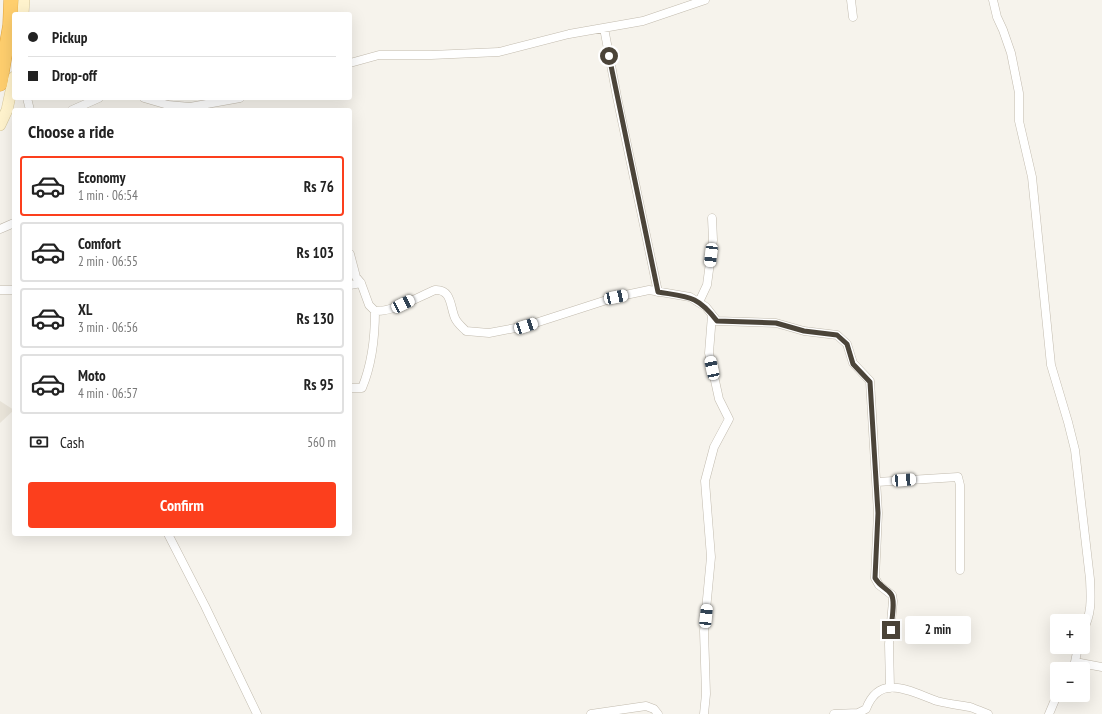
<!DOCTYPE html>
<meta charset="utf-8">
<style>
body{margin:0;font-family:"PT Sans Narrow",sans-serif;background:#f6f6f6;color:#222;height:100vh;display:flex;flex-direction:column;font-size:15px;white-space:nowrap}
*{box-sizing:border-box;margin:0}
p{font-size:13px;color:#767676}
.icon{flex:none;width:22px;height:22px;fill:none;stroke:currentColor;stroke-width:2;stroke-linecap:round;stroke-linejoin:round}
.map{position:relative;flex:1;overflow:hidden}
.details{position:absolute;left:12px;top:108px;width:340px;height:428px;display:flex;flex-direction:column;background:#fff;border-radius:4px;box-shadow:0 4px 16px #0002}
.details>*{flex:none}
.top-card{position:absolute;left:12px;top:12px;width:340px;height:88px;border-radius:4px;box-shadow:0 4px 16px #0002;display:grid;align-content:center;height:88px;padding:0 16px;background:#fff}
.tools{position:absolute;left:1050px;top:614px;display:grid;gap:8px}
.tools a{display:grid;place-items:center;width:40px;height:40px;border-radius:4px;background:#fff;box-shadow:0 4px 16px #0002;font-size:20px}
.end{position:absolute;width:18px;height:18px;margin:-9px;border:5px solid #4b4439;background:#fff;box-shadow:0 0 0 2px #fff}
.from{border-radius:50%}
.bubble{position:absolute;height:28px;border-radius:4px;background:#fff;box-shadow:0 4px 16px #0002;font-size:13px;font-weight:600;line-height:28px;text-align:center}
.car{position:absolute;width:12px;height:24px;margin:-12px -6px;border-radius:5px;box-shadow:0 0 3px 1px #0007;background:linear-gradient(#fff 24%,#345 0 40%,#fff 0 76%,#345 0 86%,#fff 0)}
.top-card b{display:flex;align-items:center;gap:14px;height:38px;font-size:15px}
.top-card b+b{border-top:1px solid #e0e0e0}
.top-card i{width:10px;height:10px;background:#222}
ul{padding:0;list-style:none}
li{display:flex;align-items:center;gap:12px;height:60px;margin:0 8px 6px;padding:0 8px;border:2px solid #e0e0e0;border-radius:4px}
li div{flex:1}
li b{display:block;font-size:15px}
li em{font-style:normal;font-weight:600}
li.current{border-color:#fc3f1d}
li>.icon{width:36px;height:36px;stroke-width:1.5}
h2{padding:0 16px;font-size:18px;line-height:48px}
.pay{display:flex;align-items:center;gap:10px;height:44px;padding:0 16px;font-size:15px}
.pay p{margin-inline-start:auto}
.action{display:flex;gap:8px;margin-top:auto;padding:8px 16px}
.action a{flex:1;height:46px;border-radius:4px;background:#fc3f1d;color:#fff;font-size:16px;font-weight:600;line-height:46px;text-align:center}
.map>svg:first-child{display:block}
.residential{fill:#eae5da}
.lines{fill:none;stroke-linecap:round;stroke-linejoin:round}
.street-casing{stroke:#c2bbae;stroke-width:9}
.secondary-casing{stroke:#d6c79b;stroke-width:12}
.highway-casing{stroke:#e0a43c;stroke-width:15}
.street{stroke:#fff;stroke-width:8}
.secondary{stroke:#fff3cd;stroke-width:11}
.highway{stroke:#ffcf6e;stroke-width:14}
.route{stroke:#4b4439;stroke-width:5}
</style>
<div class="map">
<svg width="1102" height="714" viewBox="0 0 1102 714">
<rect width="100%" height="100%" fill="#f6f3ec"/>
<path class="residential" d="M0 401 14 410 0 423Z"/>
<g class="lines">
<defs>
<path id="street" d="M851 0 853 17
M993 0 997 17 1003 30 1011 53 1019 93V121L1032 177 1051 365 1068 422 1075 450 1090 579C1091 600 1092 612 1083 631
M604 28 617 97 658 292
M350 63 379 55H431L499 52 569 34 643 21 705 0
M27 98 30 110
M144 98 168 105 190 107 240 98
M72 110 99 98
M0 229 14 223
M350 254 356 277 361 283 369 305 375 311C393 312 418 297 435 290 452 289 450 307 455 318 457 323 462 327 466 331L489 333 526 326 616 297 649 290 690 297 706 307 717 321 776 323 804 331 837 335 847 344 853 363 870 381 878 513 875 578 879 585 892 595 893 601 889 644 890 688
M350 285 361 283
M0 290H14
M699 302 707 285 713 240 712 218
M350 388H362C372 364 375 336 375 311
M877 482 958 477 960 485V570
M168 534 205 606 257 714
M1075 662 1102 667
M1071 669 1075 662 1078 647
M591 714 646 706 654 709 658 714
M704 714 706 694 704 631 711 557 705 481 714 447 729 419 719 399 709 353 712 315
M834 714 858 713 866 709C880 672 911 692 937 701 948 704 959 705 970 707 976 709 982 712 988 714
M1049 714 1057 695"/>
<path id="secondary" d="M23 14 24 0
M0 125 7 110 14 77"/>
<path id="highway" d="M0 84 10 25 11 0"/>
</defs>
<use href="#street" class="street-casing"/>
<use href="#secondary" class="secondary-casing"/>
<use href="#highway" class="highway-casing"/>
<use href="#street" class="street"/>
<use href="#secondary" class="secondary"/>
<use href="#highway" class="highway"/>
</g>
<g class="lines">
<path class="route" d="M609 56 658 292C688 297 697 295 717 321L776 323 804 331 837 335 847 344 853 364 870 382 878 513 875 578C880 587 887 588 891 594 896 601 891 622 891 630"/>
</g>
</svg>
<div class="tools">
<a>+</a>
<a>−</a>
</div>
<i class="end from" style="left:609px;top:56px"></i>
<i class="end" style="left:891px;top:630px"></i>
<div class="bubble" style="left:905px;top:616px;width:66px">2 min</div>
<i class="car" style="left:711px;top:255px;rotate:187deg"></i>
<i class="car" style="left:616px;top:297px;rotate:78deg"></i>
<i class="car" style="left:403px;top:304px;rotate:64deg"></i>
<i class="car" style="left:526px;top:326px;rotate:72deg"></i>
<i class="car" style="left:712px;top:368px;rotate:348deg"></i>
<i class="car" style="left:904px;top:480px;rotate:86deg"></i>
<i class="car" style="left:706px;top:616px;rotate:6deg"></i>
<div class="top-card">
<b><i class="from"></i>Pickup</b>
<b><i></i>Drop-off</b>
</div>
<section class="details">
<h2>Choose a ride</h2>
<ul>
<li class="current"><svg class="icon" aria-label="car" viewBox="0 0 24 24"><path d="M5 17H2v-5l4-1 3-4h7l3 4 3 1v5h-3M9 17h6M6 11h13"/><circle cx="7" cy="17" r="2"/><circle cx="17" cy="17" r="2"/></svg><div><b>Economy</b><p>1 min · 06:54</p></div><em>Rs 76</em></li>
<li><svg class="icon" aria-label="car" viewBox="0 0 24 24"><path d="M5 17H2v-5l4-1 3-4h7l3 4 3 1v5h-3M9 17h6M6 11h13"/><circle cx="7" cy="17" r="2"/><circle cx="17" cy="17" r="2"/></svg><div><b>Comfort</b><p>2 min · 06:55</p></div><em>Rs 103</em></li>
<li><svg class="icon" aria-label="car" viewBox="0 0 24 24"><path d="M5 17H2v-5l4-1 3-4h7l3 4 3 1v5h-3M9 17h6M6 11h13"/><circle cx="7" cy="17" r="2"/><circle cx="17" cy="17" r="2"/></svg><div><b>XL</b><p>3 min · 06:56</p></div><em>Rs 130</em></li>
<li><svg class="icon" aria-label="car" viewBox="0 0 24 24"><path d="M5 17H2v-5l4-1 3-4h7l3 4 3 1v5h-3M9 17h6M6 11h13"/><circle cx="7" cy="17" r="2"/><circle cx="17" cy="17" r="2"/></svg><div><b>Moto</b><p>4 min · 06:57</p></div><em>Rs 95</em></li>
</ul>
<div class="pay"><svg class="icon" aria-label="cash" viewBox="0 0 24 24"><path d="M3 7h18v10H3z"/><circle cx="12" cy="12" r="2"/></svg>Cash<p>560 m</p></div>
<div class="action"><a>Confirm</a></div>
</section>
</div>
